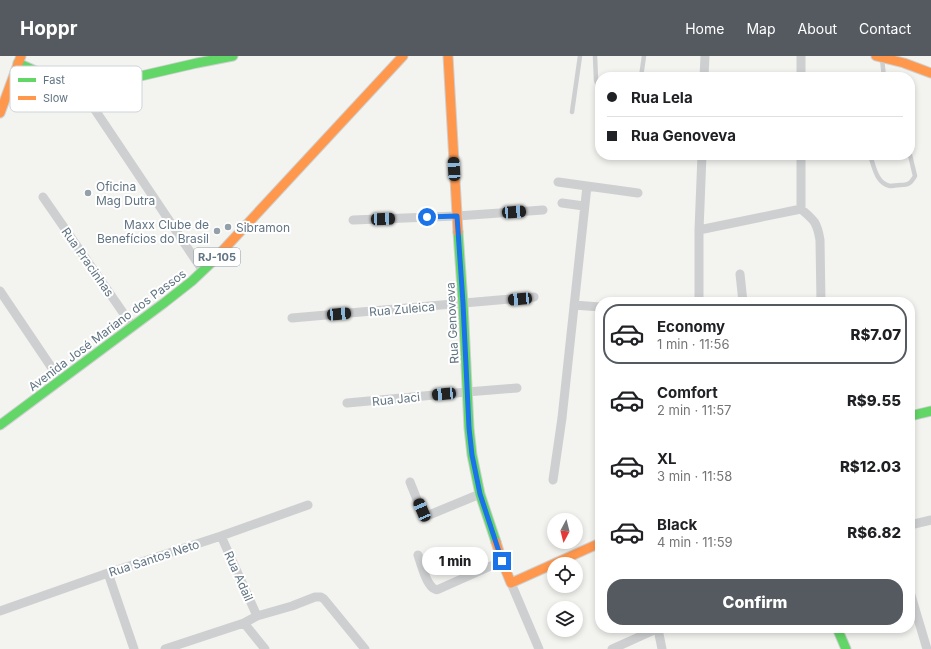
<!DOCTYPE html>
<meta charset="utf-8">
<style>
body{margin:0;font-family:Inter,sans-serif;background:#f2f2f2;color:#202124;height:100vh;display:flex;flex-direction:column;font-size:15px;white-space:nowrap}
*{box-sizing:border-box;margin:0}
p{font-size:13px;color:#757577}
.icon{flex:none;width:22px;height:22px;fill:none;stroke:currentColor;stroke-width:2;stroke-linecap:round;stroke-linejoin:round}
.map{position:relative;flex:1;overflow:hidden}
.panel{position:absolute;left:595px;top:241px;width:320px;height:336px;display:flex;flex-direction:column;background:#fff;border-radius:16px;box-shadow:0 2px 6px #0003}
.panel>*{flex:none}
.guide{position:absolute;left:595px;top:16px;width:320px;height:88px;border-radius:16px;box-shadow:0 2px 6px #0003;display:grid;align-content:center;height:88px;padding:0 12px;background:#fff}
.needle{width:26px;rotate:187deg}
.tools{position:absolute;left:547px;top:457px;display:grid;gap:8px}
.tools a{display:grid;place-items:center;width:36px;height:36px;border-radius:50%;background:#fff;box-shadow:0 2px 6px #0003;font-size:20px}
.end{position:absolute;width:18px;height:18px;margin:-9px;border:5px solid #1a73e8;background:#fff;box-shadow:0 0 0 2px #fff}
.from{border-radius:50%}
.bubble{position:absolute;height:28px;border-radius:14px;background:#fff;box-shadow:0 2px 6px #0003;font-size:13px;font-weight:800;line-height:28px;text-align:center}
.car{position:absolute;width:12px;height:24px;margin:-12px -6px;border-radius:5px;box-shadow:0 0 3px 1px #0007;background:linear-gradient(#222 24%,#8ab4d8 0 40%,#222 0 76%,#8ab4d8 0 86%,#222 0)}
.guide b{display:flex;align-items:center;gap:14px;height:38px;font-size:15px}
.guide b+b{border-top:1px solid #e0e0e0}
.guide i{width:10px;height:10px;background:#202124}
ul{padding:7px 0 0;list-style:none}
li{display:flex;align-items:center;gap:12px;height:60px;margin:0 8px 6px;padding:0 4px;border:2px solid transparent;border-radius:16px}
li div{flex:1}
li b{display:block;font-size:15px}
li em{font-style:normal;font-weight:800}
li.active{border-color:#545a60}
li>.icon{width:36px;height:36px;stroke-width:1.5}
.cta{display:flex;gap:8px;margin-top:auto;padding:8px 12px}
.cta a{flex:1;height:46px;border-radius:16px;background:#545a60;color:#fff;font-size:16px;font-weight:800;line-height:46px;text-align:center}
header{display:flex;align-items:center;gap:24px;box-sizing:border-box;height:56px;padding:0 20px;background:#545a60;color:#fff}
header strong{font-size:19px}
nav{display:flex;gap:22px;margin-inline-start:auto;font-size:14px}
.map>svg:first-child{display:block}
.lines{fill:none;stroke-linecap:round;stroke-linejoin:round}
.fast-casing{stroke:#ced0d0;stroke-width:11}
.slow-casing{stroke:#ced0d0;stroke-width:11}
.lane{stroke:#cecfd0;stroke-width:4.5}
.street{stroke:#cecfd0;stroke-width:9}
.fast{stroke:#63d668;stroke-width:9}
.slow{stroke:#ff974d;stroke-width:9}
.route{stroke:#1a73e8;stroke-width:5}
.poi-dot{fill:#93a0a9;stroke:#fff;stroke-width:1.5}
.labels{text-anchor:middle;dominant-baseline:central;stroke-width:4;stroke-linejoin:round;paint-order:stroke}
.shield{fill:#fff;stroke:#909ea8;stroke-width:1}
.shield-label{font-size:11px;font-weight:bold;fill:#607483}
.poi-label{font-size:12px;fill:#607483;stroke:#fff;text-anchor:start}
.street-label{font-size:12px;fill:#607483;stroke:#fff}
.key{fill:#fff;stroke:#cfd5da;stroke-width:1}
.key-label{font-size:11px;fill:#607483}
</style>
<header>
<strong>Hoppr</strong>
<nav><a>Home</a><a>Map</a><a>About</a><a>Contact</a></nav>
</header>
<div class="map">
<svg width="931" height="593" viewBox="0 0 931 593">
<rect width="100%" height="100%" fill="#f3f3f0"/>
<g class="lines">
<defs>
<path id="fast" d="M18 7 71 31 81 33 89 32 197 7 233 0
M458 176 463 247 469 372 472 399 480 438 496 486
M910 360 931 355
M0 369 164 247 192 225 212 206
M837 572 846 593"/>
<path id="slow" d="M448 0 458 176
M876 0 904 7 931 17
M0 57 21 0
M212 206 403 0
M496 486 502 505 511 527 600 487"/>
</defs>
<use href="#fast" class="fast-casing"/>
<use href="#slow" class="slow-casing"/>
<path class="lane" d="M595 0 596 24 600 36
M882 3 884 21
M641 21 644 0
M572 56 580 0
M870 99C874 110 876 127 890 130 893 130 897 129 900 129 909 129 911 127 915 120L910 99"/>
<path class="street" d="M704 21 705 0
M801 21V0
M81 33 203 215
M801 99V153C814 164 817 166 820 184L821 246
M558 126 638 137
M43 141 133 271
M562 147 584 150
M353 164 457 160 543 154
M699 174 801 153
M740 218 743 246
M0 235 60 324
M699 246V174L702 99
M574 249 600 251
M292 262 534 241
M347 347 467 336 517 332
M553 424 562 362 587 130
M410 426 422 456 425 459H429L480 438
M910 469 931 464
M221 480 257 560
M418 499C421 508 426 527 433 532 436 534 436 534 439 533L502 505
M108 517 134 593
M511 527 539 593
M910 536 927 593
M0 555 108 517 221 480 308 449
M244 567 265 593
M658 573 662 593
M165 593 244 567 257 560 292 550 315 541H321L324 543 365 593
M612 593 652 575 660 572"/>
<use href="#fast" class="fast"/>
<use href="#slow" class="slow"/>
</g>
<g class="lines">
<path class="route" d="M427 161 457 160 463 247 469 372 472 399 480 438 502 505"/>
</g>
<g class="poi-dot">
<circle cx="88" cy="137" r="4"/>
<circle cx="228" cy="171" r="4"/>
<circle cx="217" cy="175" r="4"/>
</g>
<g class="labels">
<rect class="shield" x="194" y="192" width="46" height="18" rx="3"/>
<g class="shield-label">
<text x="217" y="201">RJ-105</text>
</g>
<g class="poi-label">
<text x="96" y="130">Oficina<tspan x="96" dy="14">Mag Dutra</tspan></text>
<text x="209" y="168" text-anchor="end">Maxx Clube de<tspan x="209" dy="14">Benefícios do Brasil</tspan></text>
<text x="236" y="171">Sibramon</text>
</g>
<g class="street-label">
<text transform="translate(88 206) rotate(55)">Rua Pracinhas</text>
<text transform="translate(402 253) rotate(-5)">Rua Zuleica</text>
<text transform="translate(452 267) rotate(-93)">Rua Genoveva</text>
<text transform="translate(107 274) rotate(-37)">Avenida José Mariano dos Passos</text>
<text transform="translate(396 343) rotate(-6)">Rua Jaci</text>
<text transform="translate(154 502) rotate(-18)">Rua Santos Neto</text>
<text transform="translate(239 520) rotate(66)">Rua Adail</text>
</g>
</g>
<rect x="10" y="10" width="132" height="46" rx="6" class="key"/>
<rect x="18" y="22" width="18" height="4" fill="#63d668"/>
<rect x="18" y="40" width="18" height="4" fill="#ff974d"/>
<g class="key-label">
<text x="43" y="28">Fast</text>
<text x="43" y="46">Slow</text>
</g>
</svg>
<div class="tools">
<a><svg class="needle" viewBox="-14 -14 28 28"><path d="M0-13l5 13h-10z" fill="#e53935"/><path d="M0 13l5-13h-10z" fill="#757577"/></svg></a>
<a><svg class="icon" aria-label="locate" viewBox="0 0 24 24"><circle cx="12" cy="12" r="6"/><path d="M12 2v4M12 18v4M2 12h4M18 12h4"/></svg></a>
<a><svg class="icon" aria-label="layers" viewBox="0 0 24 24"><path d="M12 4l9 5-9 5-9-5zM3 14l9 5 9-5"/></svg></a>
</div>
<i class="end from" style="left:427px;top:161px"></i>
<i class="end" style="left:502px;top:505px"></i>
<div class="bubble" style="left:422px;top:491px;width:66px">1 min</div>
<i class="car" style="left:454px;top:113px;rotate:357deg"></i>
<i class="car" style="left:514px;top:156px;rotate:86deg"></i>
<i class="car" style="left:383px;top:163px;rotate:88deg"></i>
<i class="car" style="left:520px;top:243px;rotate:265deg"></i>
<i class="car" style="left:339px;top:258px;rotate:85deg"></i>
<i class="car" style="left:444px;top:338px;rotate:265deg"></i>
<i class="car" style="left:422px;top:454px;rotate:337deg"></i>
<div class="guide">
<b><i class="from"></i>Rua Lela</b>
<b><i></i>Rua Genoveva</b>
</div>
<section class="panel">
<ul>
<li class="active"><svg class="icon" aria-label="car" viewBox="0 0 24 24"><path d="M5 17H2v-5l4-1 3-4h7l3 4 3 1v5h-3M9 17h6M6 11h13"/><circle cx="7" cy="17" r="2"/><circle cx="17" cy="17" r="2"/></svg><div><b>Economy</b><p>1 min · 11:56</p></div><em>R$7.07</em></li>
<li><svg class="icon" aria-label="car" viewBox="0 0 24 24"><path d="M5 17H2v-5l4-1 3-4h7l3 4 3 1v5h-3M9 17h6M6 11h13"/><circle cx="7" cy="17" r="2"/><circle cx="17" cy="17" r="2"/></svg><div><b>Comfort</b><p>2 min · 11:57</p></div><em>R$9.55</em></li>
<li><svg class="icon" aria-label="car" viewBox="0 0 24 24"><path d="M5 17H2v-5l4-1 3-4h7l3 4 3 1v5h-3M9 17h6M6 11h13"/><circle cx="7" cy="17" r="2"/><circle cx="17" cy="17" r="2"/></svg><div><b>XL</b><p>3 min · 11:58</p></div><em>R$12.03</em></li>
<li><svg class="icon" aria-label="car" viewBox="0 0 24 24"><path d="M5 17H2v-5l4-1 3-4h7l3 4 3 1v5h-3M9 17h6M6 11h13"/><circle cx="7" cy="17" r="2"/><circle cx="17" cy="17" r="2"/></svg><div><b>Black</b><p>4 min · 11:59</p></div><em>R$6.82</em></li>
</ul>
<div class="cta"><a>Confirm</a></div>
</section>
</div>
